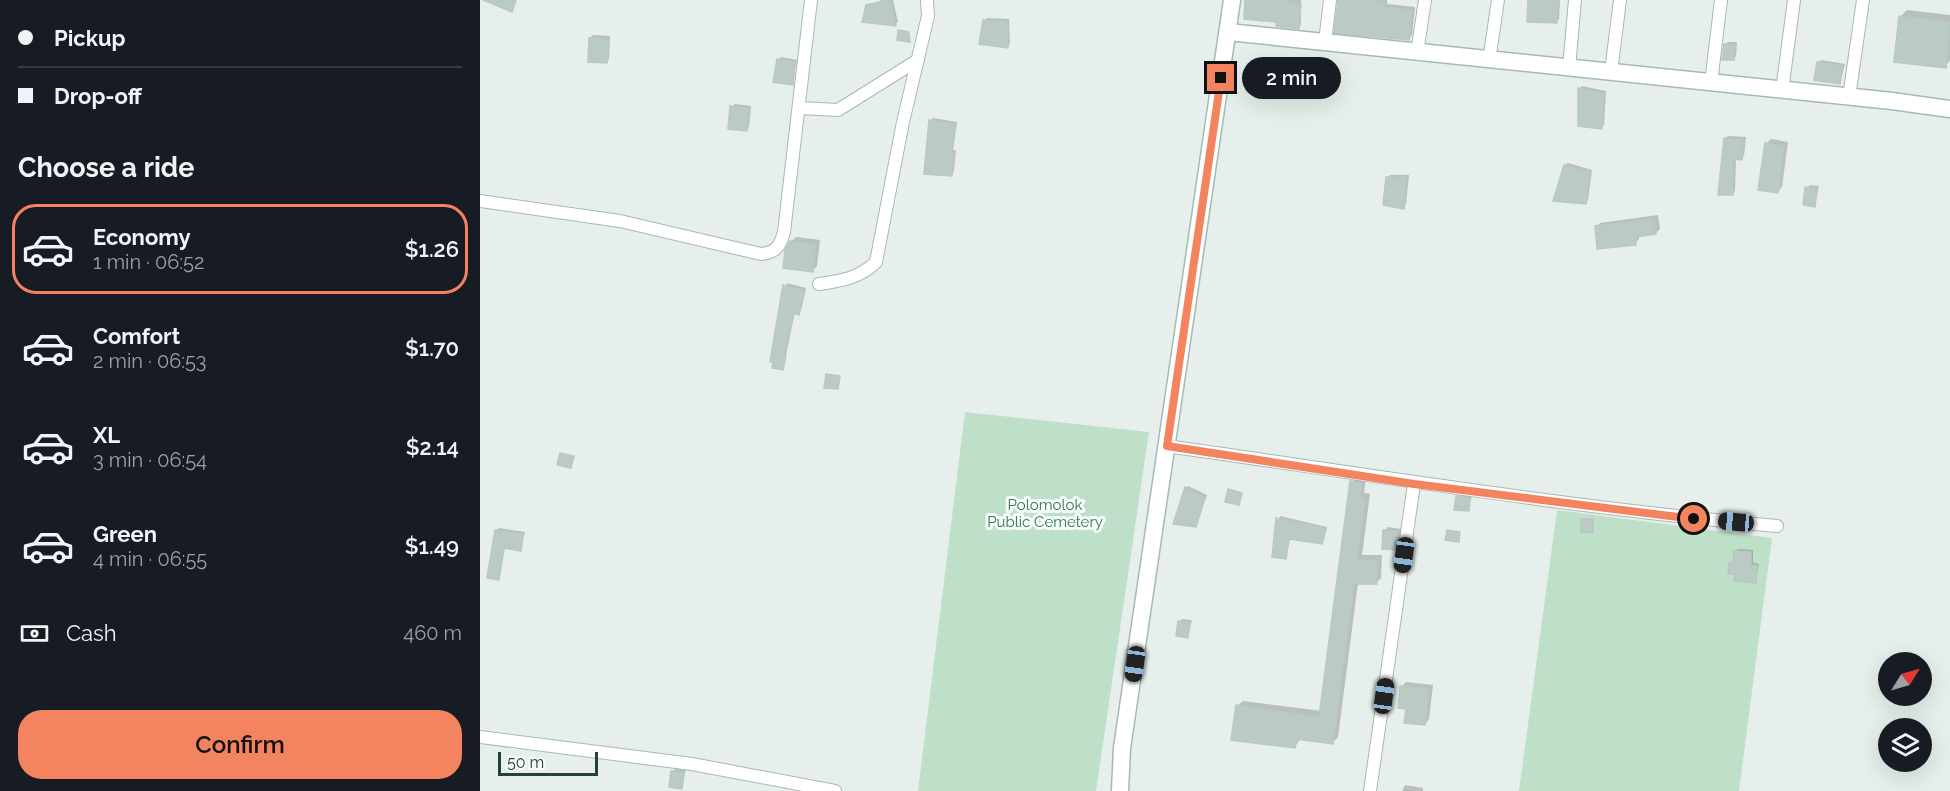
<!DOCTYPE html>
<meta charset="utf-8">
<style>
body{margin:0;font-family:Raleway,sans-serif;background:#242831;color:#f1f3f6;height:100vh;display:flex;flex-direction:column;font-size:22px;white-space:nowrap}
*{box-sizing:border-box;margin:0}
p{font-size:20px;color:#9ea1a6}
.icon{flex:none;width:33px;height:33px;fill:none;stroke:currentColor;stroke-width:2;stroke-linecap:round;stroke-linejoin:round}
.map{position:relative;flex:1;overflow:hidden}
.drawer{display:flex;flex-direction:column;background:#171b24;width:480px}
.drawer>*{flex:none}
.top-card{display:grid;align-content:center;height:132px;padding:0 18px;background:#171b24}
.needle{width:39px;rotate:53deg}
.tools{position:absolute;left:1398px;top:652px;display:grid;gap:12px}
.tools a{display:grid;place-items:center;width:54px;height:54px;border-radius:50%;background:#171b24;box-shadow:0 6px 24px #0002;font-size:30px}
.scale{position:absolute;left:18px;bottom:15px;width:100px;box-sizing:border-box;padding-left:6px;border:3px solid #24423a;border-top:0;font-size:16px;line-height:21px;white-space:nowrap;color:#24423a;-webkit-text-stroke:4px #f7fbf9;paint-order:stroke}
.end{position:absolute;width:27px;height:27px;margin:-14px;border:8px solid #f4845f;background:#111;box-shadow:0 0 0 3px #111}
.from{border-radius:50%}
.bubble{position:absolute;height:42px;border-radius:21px;background:#171b24;box-shadow:0 6px 24px #0002;font-size:20px;font-weight:600;line-height:42px;text-align:center}
.car{position:absolute;width:18px;height:36px;margin:-18px -9px;border-radius:8px;box-shadow:0 0 4px 2px #0007;background:linear-gradient(#222 24%,#8ab4d8 0 40%,#222 0 76%,#8ab4d8 0 86%,#222 0)}
.top-card b{display:flex;align-items:center;gap:21px;height:57px;font-size:22px}
.top-card b+b{border-top:2px solid #363941}
.top-card i{width:15px;height:15px;background:#f1f3f6}
ul{padding:0;list-style:none}
li{display:flex;align-items:center;gap:18px;height:90px;margin:0 12px 9px;padding:0 6px;border:3px solid transparent;border-radius:24px}
li div{flex:1}
li b{display:block;font-size:22px}
li em{font-style:normal;font-weight:600}
li.on{border-color:#f4845f}
li>.icon{width:54px;height:54px;stroke-width:1.5}
h2{padding:0 18px;font-size:27px;line-height:72px}
.pay{display:flex;align-items:center;gap:15px;height:66px;padding:0 18px;font-size:22px}
.pay p{margin-inline-start:auto}
.primary-button{display:flex;gap:12px;margin-top:auto;padding:12px 18px}
.primary-button a{flex:1;height:69px;border-radius:24px;background:#f4845f;color:#111;font-size:24px;font-weight:600;line-height:69px;text-align:center}
main{display:flex;flex:1;min-height:0}
.map>svg:first-child{display:block}
.green{fill:#bfe0c8}
.shadow{fill:#0003}
.building{fill:#bbcac4;stroke:#b8c9c2;stroke-width:1.5}
.lines{fill:none;stroke-linecap:round;stroke-linejoin:round}
.street-casing{stroke:#a8b8b2;stroke-width:14}
.secondary-casing{stroke:#a4bbb3;stroke-width:19}
.street{stroke:#fff;stroke-width:12}
.secondary{stroke:#fff;stroke-width:16}
.route{stroke:#f4845f;stroke-width:8}
.labels{text-anchor:middle;dominant-baseline:central;stroke-width:6;stroke-linejoin:round;paint-order:stroke}
.park-label{font-size:15px;fill:#2d7a4b;stroke:#f7fbf9}
</style>
<main>
<section class="drawer">
<div class="top-card">
<b><i class="from"></i>Pickup</b>
<b><i></i>Drop-off</b>
</div>
<h2>Choose a ride</h2>
<ul>
<li class="on"><svg class="icon" aria-label="car" viewBox="0 0 24 24"><path d="M5 17H2v-5l4-1 3-4h7l3 4 3 1v5h-3M9 17h6M6 11h13"/><circle cx="7" cy="17" r="2"/><circle cx="17" cy="17" r="2"/></svg><div><b>Economy</b><p>1 min · 06:52</p></div><em>$1.26</em></li>
<li><svg class="icon" aria-label="car" viewBox="0 0 24 24"><path d="M5 17H2v-5l4-1 3-4h7l3 4 3 1v5h-3M9 17h6M6 11h13"/><circle cx="7" cy="17" r="2"/><circle cx="17" cy="17" r="2"/></svg><div><b>Comfort</b><p>2 min · 06:53</p></div><em>$1.70</em></li>
<li><svg class="icon" aria-label="car" viewBox="0 0 24 24"><path d="M5 17H2v-5l4-1 3-4h7l3 4 3 1v5h-3M9 17h6M6 11h13"/><circle cx="7" cy="17" r="2"/><circle cx="17" cy="17" r="2"/></svg><div><b>XL</b><p>3 min · 06:54</p></div><em>$2.14</em></li>
<li><svg class="icon" aria-label="car" viewBox="0 0 24 24"><path d="M5 17H2v-5l4-1 3-4h7l3 4 3 1v5h-3M9 17h6M6 11h13"/><circle cx="7" cy="17" r="2"/><circle cx="17" cy="17" r="2"/></svg><div><b>Green</b><p>4 min · 06:55</p></div><em>$1.49</em></li>
</ul>
<div class="pay"><svg class="icon" aria-label="cash" viewBox="0 0 24 24"><path d="M3 7h18v10H3z"/><circle cx="12" cy="12" r="2"/></svg>Cash<p>460 m</p></div>
<div class="primary-button"><a>Confirm</a></div>
</section>
<div class="map">
<svg width="1470" height="791" viewBox="0 0 1470 791">
<rect width="100%" height="100%" fill="#e6efeb"/>
<path class="green" d="M485 412 669 432 616 791H438Z
M1077 510 1292 538 1259 791H1039Z"/>
<path class="shadow" d="M402 0H413L418 22 415 24 388 6Z
M767 0H821V25L819 27 798 21Z
M859 0H907V4L935 7 932 35 929 39Z
M1050 0H1080L1079 19 1076 22Z
M1427 10 1470 15V61L1465 66 1420 17Z
M507 18 529 19 530 44 527 46 505 21Z
M113 35 130 36 129 59 126 62 110 38Z
M1248 42H1257L1256 56 1254 59 1245 45Z
M301 57 317 60 312 84 299 60Z
M1341 60 1365 64 1360 83 1338 63Z
M1102 86 1126 91 1124 125 1121 127 1099 89Z
M255 104 271 106 269 127 266 130 252 107Z
M453 118 477 122 473 150H476L474 171 472 174 451 121Z
M1248 136 1266 137 1264 156 1256 158 1255 191 1252 194 1246 138Z
M1291 139 1308 142 1302 187 1297 192 1286 144Z
M1088 163 1112 170 1108 200 1105 202 1085 165Z
M910 175H929L926 204 923 207 907 178Z
M1330 185 1339 186 1335 205 1327 188Z
M1178 215 1180 229 1176 233 1159 235V239L1155 243 1116 227 1120 223Z
M316 237 340 240 337 266 332 271 311 242Z
M307 283 326 288 321 310 315 312 303 369 295 361Z
M877 476 886 478 884 493 890 494 882 555H902L901 578 896 583H878L858 737 852 743 821 738 815 747 757 706 763 701 842 711 872 482Z
M708 486 727 495 715 526 706 488Z
M980 494 992 496 988 509 977 497Z
M800 516 847 527 844 540 842 542 810 538 807 555H793Z
M908 527 921 529 916 549 905 530Z
M19 528 45 532 41 549 25 547 19 578 16 531Z
M1257 549 1273 550V563L1279 564 1275 581 1257 573 1250 563 1255 561Z
M702 619 712 620 708 636 699 622Z
M926 682 953 685 949 719 945 724 928 708 921 687Z
M195 769 206 770 201 787 192 772Z
M925 785 943 788V791H922Z"/>
<path class="building" d="M3 0H36L32 12Z
M410 0 416 26 382 22 386 5Z
M765 0H808L809 3 821 4 819 29 796 26V22L764 19Z
M858 0H894L905 2 904 7 932 10 929 40 854 33Z
M1048 0H1078L1077 23 1047 22Z
M1419 16 1470 22 1466 68 1414 62Z
M503 20 527 22 528 48 499 44Z
M418 30 429 32 430 42 417 40Z
M109 38 128 39 127 63 108 62Z
M1244 44 1255 45 1254 60H1242Z
M297 59 315 62 313 85 293 82Z
M1337 62 1363 66 1360 84 1334 80Z
M1098 88 1124 93 1122 129 1098 126Z
M250 106 269 109 267 131 248 129Z
M449 120 476 124 471 152 474 153 472 176 444 174Z
M1244 138 1264 140 1262 160 1253 159V195H1238Z
M1285 143 1304 146 1298 193 1278 190Z
M1084 165 1110 172 1106 204 1073 201Z
M906 177H927L924 209 903 205Z
M1325 187 1337 189 1335 207 1323 205Z
M1174 219 1176 234 1155 237 1156 245 1117 249 1115 226Z
M310 241 336 244 333 272 303 268 305 250Z
M303 285 325 291 319 315 314 313 303 356H306L303 370 292 368 293 362H290Z
M346 374 360 376 358 389 344 388Z
M80 453 94 456 91 468 77 465Z
M870 481 882 483 880 498 885 499 877 560H897V584H874L853 744 816 739 815 748 751 740 756 705 839 717Z
M705 487 725 498 716 527 693 524Z
M748 489 762 493 759 505 745 502Z
M976 496 990 498 989 511 974 510Z
M796 518 846 528 842 544 809 539 806 559 792 557Z
M1101 519H1113V533L1101 532Z
M15 530 43 534 41 551 24 548 19 580 7 578Z
M903 530 919 531 916 550 902 549Z
M967 530 980 532 979 542 965 540Z
M1254 551 1271 552V565L1277 566 1276 583 1254 581 1255 574H1248L1249 563H1253Z
M698 621 710 622 708 638 696 636Z
M920 686 949 689 945 725 924 723 926 709 918 708Z
M191 771 204 773 202 789 189 787Z"/>
<g class="lines">
<defs>
<path id="street" d="M845 42 850 0
M937 53 945 0
M1009 61 1018 0
M1089 68 1095 0
M1131 72 1140 0
M1231 83 1241 0
M1302 91 1314 0
M1369 97 1383 0
M320 108 358 110 438 60
M0 201 140 221 281 254C297 252 300 246 304 232L331 0
M339 284C361 281 380 278 396 262L423 122 448 16 447 0
M687 446C891 475 1093 508 1297 526
M0 737 212 764 355 791
M890 791 934 484"/>
<path id="secondary" d="M748 32 1412 101 1470 109
M640 791 642 748 752 0"/>
</defs>
<use href="#street" class="street-casing"/>
<use href="#secondary" class="secondary-casing"/>
<use href="#street" class="street"/>
<use href="#secondary" class="secondary"/>
</g>
<g class="lines">
<path class="route" d="M741 78 687 446 934 484 1214 519"/>
</g>
<g class="labels">
<g class="park-label">
<text x="565" y="505">Polomolok<tspan x="565" dy="17">Public Cemetery</tspan></text>
</g>
</g>
</svg>
<div class="tools">
<a><svg class="needle" viewBox="-14 -14 28 28"><path d="M0-13l5 13h-10z" fill="#e53935"/><path d="M0 13l5-13h-10z" fill="#9ea1a6"/></svg></a>
<a><svg class="icon" aria-label="layers" viewBox="0 0 24 24"><path d="M12 4l9 5-9 5-9-5zM3 14l9 5 9-5"/></svg></a>
</div>
<div class="scale">50 m</div>
<i class="end from" style="left:1214px;top:519px"></i>
<i class="end" style="left:741px;top:78px"></i>
<div class="bubble" style="left:762px;top:57px;width:99px">2 min</div>
<i class="car" style="left:1256px;top:522px;rotate:275deg"></i>
<i class="car" style="left:924px;top:555px;rotate:188deg"></i>
<i class="car" style="left:655px;top:664px;rotate:188deg"></i>
<i class="car" style="left:904px;top:696px;rotate:8deg"></i>
</div>
</main>
